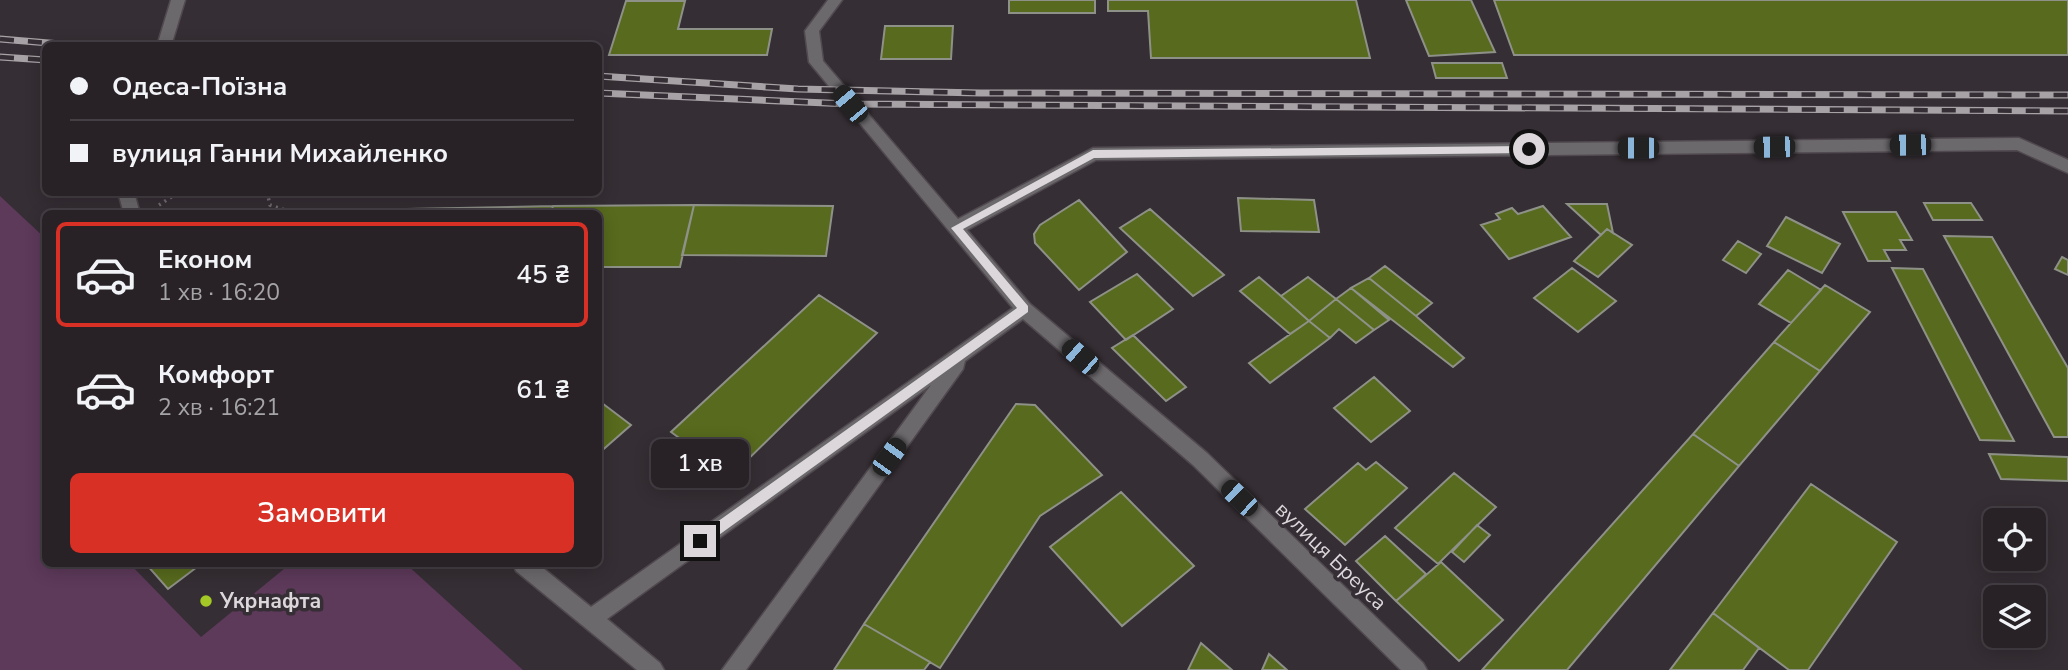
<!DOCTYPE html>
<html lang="uk">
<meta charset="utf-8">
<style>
body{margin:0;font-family:"Nunito Sans",sans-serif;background:#342f33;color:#f1f3f6;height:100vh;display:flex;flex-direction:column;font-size:26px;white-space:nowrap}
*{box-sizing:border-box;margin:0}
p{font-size:23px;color:#a5a4a7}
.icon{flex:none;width:38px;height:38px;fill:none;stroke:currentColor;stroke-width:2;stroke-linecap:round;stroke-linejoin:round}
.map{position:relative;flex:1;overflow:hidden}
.panel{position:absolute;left:42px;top:210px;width:560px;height:357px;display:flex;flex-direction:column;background:#282227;border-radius:10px;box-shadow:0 4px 18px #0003,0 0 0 2px #443f44}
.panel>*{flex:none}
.top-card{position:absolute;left:42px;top:42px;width:560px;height:154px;border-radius:10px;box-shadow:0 4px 18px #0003,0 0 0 2px #443f44;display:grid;align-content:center;height:154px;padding:0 28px;background:#282227}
.tools{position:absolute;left:1983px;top:508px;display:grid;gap:14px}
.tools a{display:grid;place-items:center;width:63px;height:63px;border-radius:10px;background:#282227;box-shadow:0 4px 18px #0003,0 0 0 2px #443f44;font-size:35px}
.end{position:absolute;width:32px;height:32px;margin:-16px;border:9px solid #dbd7db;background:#111;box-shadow:0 0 0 4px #111}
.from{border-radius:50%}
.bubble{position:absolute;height:49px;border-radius:10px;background:#282227;box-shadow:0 4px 18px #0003,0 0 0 2px #443f44;font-size:23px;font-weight:600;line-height:49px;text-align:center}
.car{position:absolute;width:21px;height:42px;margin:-21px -10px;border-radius:9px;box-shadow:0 0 5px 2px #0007;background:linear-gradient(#222 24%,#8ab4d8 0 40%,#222 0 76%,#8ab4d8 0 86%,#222 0)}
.top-card b{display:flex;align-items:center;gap:24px;height:66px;font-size:26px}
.top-card b+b{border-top:2px solid #443f44}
.top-card i{width:18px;height:18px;background:#f1f3f6}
ul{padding:12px 0 0;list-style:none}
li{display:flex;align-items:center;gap:21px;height:105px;margin:0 14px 10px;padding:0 14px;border:4px solid transparent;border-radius:10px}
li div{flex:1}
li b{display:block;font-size:26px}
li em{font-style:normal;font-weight:600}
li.current{border-color:#d93025}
li>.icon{width:63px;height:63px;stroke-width:1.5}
.cta{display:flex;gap:14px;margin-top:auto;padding:14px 28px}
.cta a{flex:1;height:80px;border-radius:10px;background:#d93025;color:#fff;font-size:28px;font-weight:600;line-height:80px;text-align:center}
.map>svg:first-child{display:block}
.green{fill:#5d395a}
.building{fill:#576a1d;stroke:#8e9188;stroke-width:2}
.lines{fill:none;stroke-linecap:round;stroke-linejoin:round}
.minor-casing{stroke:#50494f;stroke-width:3}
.path{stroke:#736d72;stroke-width:3.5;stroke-dasharray:2 4.5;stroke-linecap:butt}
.minor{fill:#6c696c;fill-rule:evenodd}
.rail-casing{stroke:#a7a2a6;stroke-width:7}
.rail{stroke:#352e34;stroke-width:4.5;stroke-dasharray:14;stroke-linecap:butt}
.route{fill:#dbd7db}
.poi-dot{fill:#a4c825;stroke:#352e34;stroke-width:2.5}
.labels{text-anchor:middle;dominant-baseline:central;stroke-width:7;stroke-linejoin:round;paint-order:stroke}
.street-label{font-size:21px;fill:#dbd7db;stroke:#352e34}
.poi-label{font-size:21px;font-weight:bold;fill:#dbd7db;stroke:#352e34;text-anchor:start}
</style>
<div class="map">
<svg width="2068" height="670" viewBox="0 0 2068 670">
<rect width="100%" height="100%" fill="#352e34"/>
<path class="green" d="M0 196 45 238 46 564H130L201 637 290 564H406L523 670H0Z"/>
<path class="building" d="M1009 0H1095V13H1009Z
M1108 0H1356L1370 58H1151L1148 11H1108Z
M1406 0H1471L1495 52 1429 56Z
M1494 0H2068V55H1514Z
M626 1H685L678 29H772L767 55H609Z
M885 26H953L951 59H881Z
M1432 63H1502L1507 78H1436Z
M1238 198 1314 200 1319 232 1241 231Z
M1079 200 1127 252 1079 290 1035 243 1034 234 1040 225Z
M1924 203H1971L1982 220H1933Z
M1567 204H1607L1613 233 1607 229 1601 235Z
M694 205 833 206 826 256 682 255Z
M694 205 680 267H598V214H551L553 206Z
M553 206 551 214H405L407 209Z
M1543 206 1571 237 1509 259 1481 225 1500 219 1496 214 1512 208 1518 214Z
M1150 209 1224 275 1193 296 1120 228Z
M1843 212H1896L1912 240H1900L1906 250H1884L1890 261H1868Z
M1786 217 1840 244 1822 273 1767 246Z
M1607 229 1632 245 1598 277 1574 261Z
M1944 236 1992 237 2068 368V437H2054Z
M1738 241 1761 254 1746 273 1723 260Z
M2062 257 2068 260V275L2055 269Z
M1385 266 1432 303 1416 316 1369 278Z
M1572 268 1616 301 1578 332 1534 298Z
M1892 268 1923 269 2014 441 1980 440Z
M1788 270 1821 290 1791 323 1759 304Z
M1137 274 1173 309 1126 340 1090 302Z
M1259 277 1281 296 1309 321 1290 334 1240 291Z
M1308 277 1336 299 1309 321 1281 296Z
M1369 278 1416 316 1464 358 1453 367 1351 288Z
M1825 285 1870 312 1820 371 1774 342Z
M1351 288 1389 320 1374 330 1336 299Z
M819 295 877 333 731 476 671 432Z
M1336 299 1374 330 1356 343 1339 329 1330 338 1309 321Z
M1309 321 1330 338 1270 383 1249 363Z
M1133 335 1186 387 1166 401 1112 348Z
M1774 342 1820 371 1739 466 1693 434Z
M1374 377 1410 411 1371 442 1334 408Z
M598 400 631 425 598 454Z
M1016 404 1035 405 1102 475 1040 516 940 668 864 624Z
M1693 434 1739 466 1567 670H1482Z
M1989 454 2068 457V481L2001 479Z
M1376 462 1407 488 1345 545 1305 509 1358 463 1366 470Z
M1454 473 1496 507 1438 564 1395 528Z
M1811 484 1897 542 1808 670H1789L1713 613Z
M1121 492 1194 566 1122 626 1050 547Z
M1477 525 1490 535 1464 562 1452 552Z
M1385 536 1426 574 1396 601 1356 561Z
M1441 562 1503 620 1459 661 1396 601Z
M146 564H201L168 589Z
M1713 613 1759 648 1743 670H1670Z
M864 624 930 662 924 670H834Z
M1201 643 1232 670H1188Z
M1269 654 1287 670H1262Z"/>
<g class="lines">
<defs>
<path id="minor" d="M171 0H185L171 46H157Z
M828 0H842L819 31 823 61 958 219 1093 148 2019 138 2068 160V173L2017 150 1096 160 967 230 1030 304 1207 453 1423 663 1427 670H1401L1193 465 1023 319 965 361 963 369 746 670H722L931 385 607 619 660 663 664 670H637L516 571 513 564H538L591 607 1013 308 809 62 805 31Z
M118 192H134L140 214H124Z"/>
</defs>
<use href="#minor" class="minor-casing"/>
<path class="path" d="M267 192 270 205 297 214
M159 205 179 192"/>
<use href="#minor" class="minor"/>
<defs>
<path id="rail" d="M0 39 85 46
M0 57 46 60
M598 76 798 89 980 93 2068 95
M598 93 850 104 2068 111"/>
</defs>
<use href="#rail" class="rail-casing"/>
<use href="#rail" class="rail"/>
</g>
<path class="route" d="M1529 146 1534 149 1529 153 1094 158 963 229 1028 306V312L705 545H696V537L1017 308 951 228 1093 150Z"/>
<circle class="poi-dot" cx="206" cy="601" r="7"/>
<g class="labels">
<g class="street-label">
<text transform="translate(1331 556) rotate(44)">вулиця Бреуса</text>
</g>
<g class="poi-label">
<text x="220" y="601">Укрнафта</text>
</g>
</g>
</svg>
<div class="tools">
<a><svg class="icon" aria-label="locate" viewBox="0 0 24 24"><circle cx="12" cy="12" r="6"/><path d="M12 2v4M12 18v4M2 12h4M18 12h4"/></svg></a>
<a><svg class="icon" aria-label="layers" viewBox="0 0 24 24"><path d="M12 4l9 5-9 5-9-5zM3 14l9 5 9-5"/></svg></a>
</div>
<i class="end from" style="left:1529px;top:149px"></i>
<i class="end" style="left:700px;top:541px"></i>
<div class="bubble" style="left:651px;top:439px;width:98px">1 хв</div>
<i class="car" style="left:850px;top:104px;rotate:320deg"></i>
<i class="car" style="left:1910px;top:145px;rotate:269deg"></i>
<i class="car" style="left:1774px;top:147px;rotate:269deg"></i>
<i class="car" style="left:1638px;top:148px;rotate:270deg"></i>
<i class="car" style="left:1080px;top:357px;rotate:311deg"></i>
<i class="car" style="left:889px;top:457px;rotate:36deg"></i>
<i class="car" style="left:1239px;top:498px;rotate:314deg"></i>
<div class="top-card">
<b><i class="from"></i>Одеса-Поїзна</b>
<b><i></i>вулиця Ганни Михайленко</b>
</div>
<section class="panel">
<ul>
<li class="current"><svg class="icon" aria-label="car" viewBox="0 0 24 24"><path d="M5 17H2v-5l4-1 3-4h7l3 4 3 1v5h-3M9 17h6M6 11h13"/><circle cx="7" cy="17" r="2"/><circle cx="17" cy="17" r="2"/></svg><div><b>Економ</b><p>1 хв · 16:20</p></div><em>45 ₴</em></li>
<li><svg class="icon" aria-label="car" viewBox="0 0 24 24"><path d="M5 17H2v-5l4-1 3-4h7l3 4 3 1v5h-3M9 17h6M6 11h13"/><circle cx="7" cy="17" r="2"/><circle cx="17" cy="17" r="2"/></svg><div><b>Комфорт</b><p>2 хв · 16:21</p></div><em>61 ₴</em></li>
</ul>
<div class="cta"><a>Замовити</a></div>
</section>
</div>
